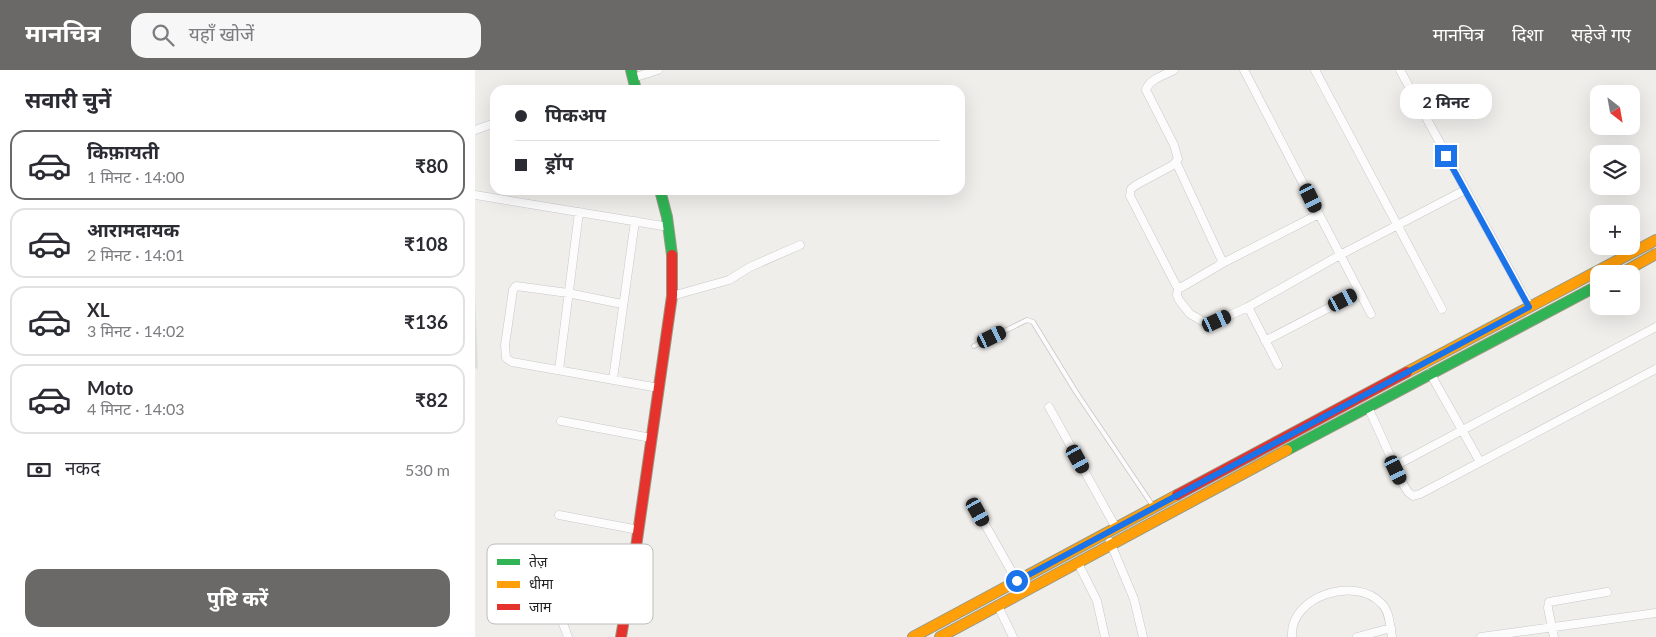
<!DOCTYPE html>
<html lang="hi">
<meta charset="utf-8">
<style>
body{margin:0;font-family:Lato,"Noto Sans Devanagari",sans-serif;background:#f7f7f7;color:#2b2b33;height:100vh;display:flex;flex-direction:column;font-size:19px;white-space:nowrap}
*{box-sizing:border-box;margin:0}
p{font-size:16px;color:#7c7c81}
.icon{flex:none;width:28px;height:28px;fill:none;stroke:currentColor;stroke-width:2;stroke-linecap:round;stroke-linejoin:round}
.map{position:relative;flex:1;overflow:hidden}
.panel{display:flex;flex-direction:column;background:#fff;width:475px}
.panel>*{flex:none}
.hud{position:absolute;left:15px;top:15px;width:475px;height:110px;border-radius:15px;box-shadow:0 5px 20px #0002;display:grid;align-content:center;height:110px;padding:0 25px;background:#fff}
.needle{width:32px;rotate:149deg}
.fabs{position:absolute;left:1115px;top:15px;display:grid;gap:10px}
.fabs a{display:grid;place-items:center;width:50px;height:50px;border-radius:10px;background:#fff;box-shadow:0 5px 20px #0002;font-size:25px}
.end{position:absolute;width:22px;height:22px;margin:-11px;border:6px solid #1a73e8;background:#fff;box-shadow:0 0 0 2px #fff}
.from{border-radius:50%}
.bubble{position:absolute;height:35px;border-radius:15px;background:#fff;box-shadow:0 5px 20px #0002;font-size:16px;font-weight:700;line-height:35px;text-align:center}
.car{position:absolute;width:15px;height:30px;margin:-15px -8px;border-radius:6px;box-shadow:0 0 4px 1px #0007;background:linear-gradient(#222 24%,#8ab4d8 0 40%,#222 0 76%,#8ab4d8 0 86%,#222 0)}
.hud b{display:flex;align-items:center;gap:18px;height:48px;font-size:19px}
.hud b+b{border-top:1px solid #e1e1e2}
.hud i{width:12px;height:12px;background:#2b2b33}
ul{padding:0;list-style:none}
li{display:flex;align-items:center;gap:15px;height:70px;margin:0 10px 8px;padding:0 15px;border:2px solid #e1e1e2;border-radius:15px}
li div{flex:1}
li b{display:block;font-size:19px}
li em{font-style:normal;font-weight:700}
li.active{border-color:#6a6968}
li>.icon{width:45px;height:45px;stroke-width:1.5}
h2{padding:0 25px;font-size:22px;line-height:60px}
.pay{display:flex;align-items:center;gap:12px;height:55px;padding:0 25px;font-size:19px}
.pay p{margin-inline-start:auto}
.cta{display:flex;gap:10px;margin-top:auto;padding:10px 25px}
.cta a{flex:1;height:58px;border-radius:15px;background:#6a6968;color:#fff;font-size:20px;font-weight:700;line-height:58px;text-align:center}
header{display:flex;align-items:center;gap:30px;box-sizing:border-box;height:70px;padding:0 25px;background:#6a6968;color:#fff}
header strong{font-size:24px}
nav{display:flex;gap:28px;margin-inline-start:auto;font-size:18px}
.search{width:350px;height:45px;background:#f7f7f7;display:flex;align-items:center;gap:12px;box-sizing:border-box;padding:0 18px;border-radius:15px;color:#7c7c81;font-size:19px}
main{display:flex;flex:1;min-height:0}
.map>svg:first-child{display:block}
.residential{fill:#dfdedc}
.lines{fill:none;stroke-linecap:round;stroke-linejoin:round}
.lane-casing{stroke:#c9c8c7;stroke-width:5.5}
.street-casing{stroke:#c9c8c7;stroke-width:9}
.fast-casing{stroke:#999a82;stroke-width:12}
.slow-casing{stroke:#999a82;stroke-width:12}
.jam-casing{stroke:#999a82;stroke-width:12}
.lane{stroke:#fdfcfc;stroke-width:4}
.street{stroke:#fdfcfc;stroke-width:8}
.fast{stroke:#30b455;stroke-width:10}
.slow{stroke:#ff9f0a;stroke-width:10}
.jam{stroke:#e5322d;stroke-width:10}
.route{stroke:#1a73e8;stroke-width:6}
.key{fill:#fff;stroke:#bdbdbd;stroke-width:1}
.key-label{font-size:14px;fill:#222}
</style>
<header>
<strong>मानचित्र</strong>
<div class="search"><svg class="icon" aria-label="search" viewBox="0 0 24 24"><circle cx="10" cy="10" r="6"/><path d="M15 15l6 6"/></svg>यहाँ खोजें</div>
<nav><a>मानचित्र</a><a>दिशा</a><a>सहेजे गए</a></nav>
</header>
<main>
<section class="panel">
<h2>सवारी चुनें</h2>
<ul>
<li class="active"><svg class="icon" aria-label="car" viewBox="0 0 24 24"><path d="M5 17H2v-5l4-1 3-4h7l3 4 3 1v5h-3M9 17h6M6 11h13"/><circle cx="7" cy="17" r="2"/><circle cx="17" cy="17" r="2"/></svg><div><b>किफ़ायती</b><p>1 मिनट · 14:00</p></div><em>₹80</em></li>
<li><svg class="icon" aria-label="car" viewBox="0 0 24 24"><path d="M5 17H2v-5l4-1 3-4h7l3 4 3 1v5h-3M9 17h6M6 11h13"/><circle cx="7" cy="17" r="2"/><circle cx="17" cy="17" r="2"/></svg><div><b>आरामदायक</b><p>2 मिनट · 14:01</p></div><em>₹108</em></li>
<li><svg class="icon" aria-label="car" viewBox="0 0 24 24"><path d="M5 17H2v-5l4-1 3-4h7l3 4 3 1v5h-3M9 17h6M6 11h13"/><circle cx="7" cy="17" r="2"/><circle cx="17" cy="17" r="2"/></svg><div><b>XL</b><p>3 मिनट · 14:02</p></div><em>₹136</em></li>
<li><svg class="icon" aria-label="car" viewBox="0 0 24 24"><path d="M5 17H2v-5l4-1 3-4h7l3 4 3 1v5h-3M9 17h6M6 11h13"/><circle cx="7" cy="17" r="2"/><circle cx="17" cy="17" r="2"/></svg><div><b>Moto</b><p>4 मिनट · 14:03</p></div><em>₹82</em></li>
</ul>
<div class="pay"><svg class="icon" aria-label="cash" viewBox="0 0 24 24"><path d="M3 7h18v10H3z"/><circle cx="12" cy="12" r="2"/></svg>नकद<p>530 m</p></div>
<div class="cta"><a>पुष्टि करें</a></div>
</section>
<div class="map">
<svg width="1181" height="567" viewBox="0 0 1181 567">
<rect width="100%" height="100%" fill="#f0eeeb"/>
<path class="residential" d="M0 223 3 299 0 298Z"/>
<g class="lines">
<defs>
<path id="lane" d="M499 276 552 250 558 252 601 322 678 436"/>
<path id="street" d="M699 0C690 5 674 9 671 20L699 75 703 89 698 95 661 115 656 119 655 126 702 217H707L748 193 844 144
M769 0 896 244
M840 0 967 239
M925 0 1055 237
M158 8 183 0
M0 60 20 53
M701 92 748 193
M0 125 194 157
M703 218 702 225 704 230 715 244 729 252 733 253 742 251 773 237 865 185 990 120
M197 226 254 210 275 197 325 175
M147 234 93 223 41 216 38 220 30 275 31 288 37 292 184 318
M773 237 803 295
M790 271 884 222
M84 300 104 142
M955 303 1005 392
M138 309 160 151
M574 337 641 458
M893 337 928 414 933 422 938 426 945 424 1181 299
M86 351 176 368
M920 396 1181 257
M503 442 542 511
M84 445 164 460
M635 472 659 529 668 567
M101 490 158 498
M603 493 622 531 630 567
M21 534C32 530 47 522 59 522 80 521 87 552 93 567
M523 536 538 567
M817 567C814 526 881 505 907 534 915 542 915 557 917 567
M882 567 916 558
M1006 567 1181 543
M1079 567 1073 538 1074 532 1132 522"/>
<path id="fast" d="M156 0 161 20
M185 120 192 147 197 185
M812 380 1124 215"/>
<path id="slow" d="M1145 204 1181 184
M932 302 1181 170
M438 567 702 425
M465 567 812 380"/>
<path id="jam" d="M702 425 932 302
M146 567 158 498 197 226V185"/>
</defs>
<use href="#lane" class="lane-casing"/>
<use href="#street" class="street-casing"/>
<use href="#fast" class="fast-casing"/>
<use href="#slow" class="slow-casing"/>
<use href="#jam" class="jam-casing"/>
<use href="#lane" class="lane"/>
<use href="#street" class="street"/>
<use href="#fast" class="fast"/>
<use href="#slow" class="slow"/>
<use href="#jam" class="jam"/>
</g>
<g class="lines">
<path class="route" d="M542 511 1054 237 971 86"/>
</g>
<rect x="12" y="474" width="166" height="80" rx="8" class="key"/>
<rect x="22" y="489" width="23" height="6" fill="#30b455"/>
<rect x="22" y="511" width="23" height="7" fill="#ff9f0a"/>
<rect x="22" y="534" width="23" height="6" fill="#e5322d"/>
<g class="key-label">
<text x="54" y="497">तेज़</text>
<text x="54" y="519">धीमा</text>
<text x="54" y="542">जाम</text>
</g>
</svg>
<div class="fabs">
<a><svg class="needle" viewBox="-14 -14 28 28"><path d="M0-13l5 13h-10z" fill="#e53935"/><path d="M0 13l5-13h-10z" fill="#7c7c81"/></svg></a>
<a><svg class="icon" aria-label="layers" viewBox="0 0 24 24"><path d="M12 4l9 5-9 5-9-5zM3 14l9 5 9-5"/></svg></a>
<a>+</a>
<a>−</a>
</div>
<i class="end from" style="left:542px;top:511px"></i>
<i class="end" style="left:971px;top:86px"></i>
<div class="bubble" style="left:925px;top:14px;width:92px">2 मिनट</div>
<i class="car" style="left:836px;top:128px;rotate:154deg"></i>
<i class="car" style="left:868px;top:230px;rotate:63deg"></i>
<i class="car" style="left:742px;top:251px;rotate:65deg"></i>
<i class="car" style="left:517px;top:267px;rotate:64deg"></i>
<i class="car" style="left:603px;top:389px;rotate:151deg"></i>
<i class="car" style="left:921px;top:400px;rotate:155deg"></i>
<i class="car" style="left:503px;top:442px;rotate:151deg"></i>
<div class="hud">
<b><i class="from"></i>पिकअप</b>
<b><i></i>ड्रॉप</b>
</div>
</div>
</main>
